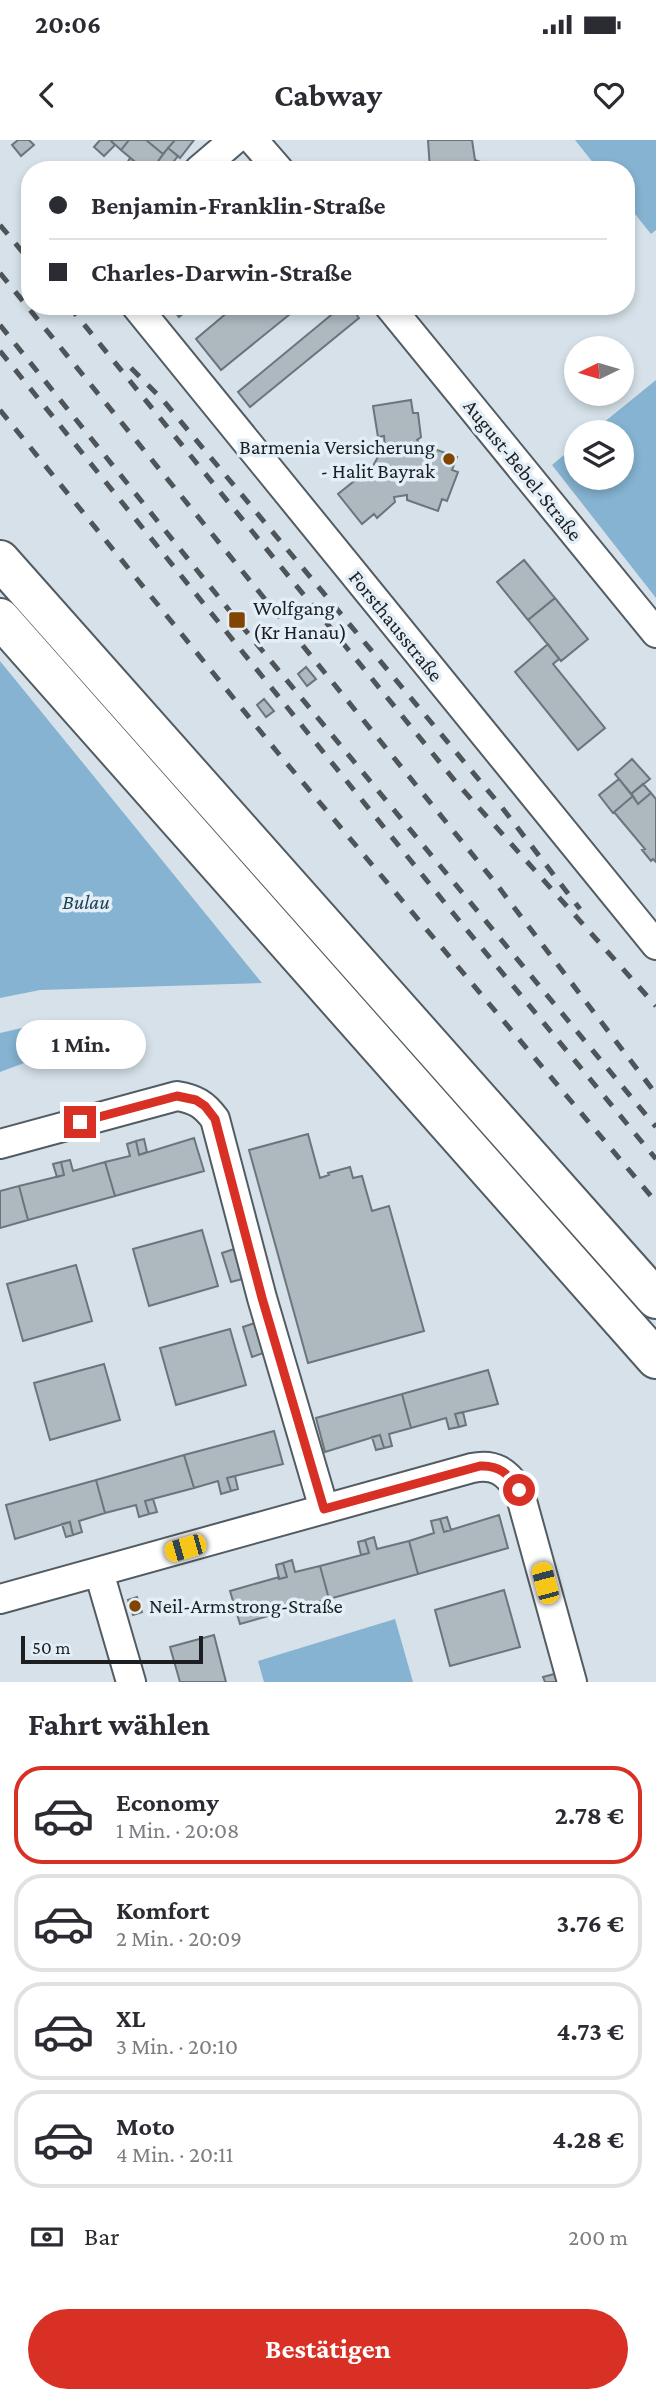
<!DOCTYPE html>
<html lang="de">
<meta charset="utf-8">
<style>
body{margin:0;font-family:"Crimson Pro",serif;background:#f2f2f3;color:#2b2b33;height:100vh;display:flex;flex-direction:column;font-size:26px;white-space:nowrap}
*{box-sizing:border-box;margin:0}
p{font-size:23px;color:#7c7c81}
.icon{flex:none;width:38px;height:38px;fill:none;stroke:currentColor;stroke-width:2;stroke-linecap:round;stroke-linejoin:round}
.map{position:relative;height:1542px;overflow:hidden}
.sheet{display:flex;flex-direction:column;background:#fff;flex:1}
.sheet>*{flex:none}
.hud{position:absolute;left:21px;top:21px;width:614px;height:154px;border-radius:28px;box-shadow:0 4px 10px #0003;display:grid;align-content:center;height:154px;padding:0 28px;background:#fff}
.needle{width:46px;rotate:265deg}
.buttons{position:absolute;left:564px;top:196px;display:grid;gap:14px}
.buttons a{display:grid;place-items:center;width:70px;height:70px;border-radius:50%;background:#fff;box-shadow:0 4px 10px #0003;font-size:35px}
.scale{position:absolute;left:21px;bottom:18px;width:182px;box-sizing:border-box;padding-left:7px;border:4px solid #1b1f21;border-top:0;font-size:19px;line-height:24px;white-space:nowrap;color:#1b1f21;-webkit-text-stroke:5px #e3eef6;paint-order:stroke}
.end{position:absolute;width:32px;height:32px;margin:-16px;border:9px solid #d93025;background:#fff;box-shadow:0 0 0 4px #fff}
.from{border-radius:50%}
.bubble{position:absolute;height:49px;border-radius:24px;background:#fff;box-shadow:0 4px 10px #0003;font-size:23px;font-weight:700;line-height:49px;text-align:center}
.car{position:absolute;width:21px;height:42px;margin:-21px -10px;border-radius:9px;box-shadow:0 0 5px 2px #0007;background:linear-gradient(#f5c518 24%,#345 0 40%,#f5c518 0 76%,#345 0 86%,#f5c518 0)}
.hud b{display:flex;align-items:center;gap:24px;height:66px;font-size:26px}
.hud b+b{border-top:2px solid #e1e1e2}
.hud i{width:18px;height:18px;background:#2b2b33}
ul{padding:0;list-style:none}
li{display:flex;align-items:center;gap:21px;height:98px;margin:0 14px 10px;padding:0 14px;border:4px solid #e1e1e2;border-radius:28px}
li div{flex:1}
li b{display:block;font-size:26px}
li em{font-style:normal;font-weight:700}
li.active{border-color:#d93025}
li>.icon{width:63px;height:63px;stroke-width:1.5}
h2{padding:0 28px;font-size:32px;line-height:84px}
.pay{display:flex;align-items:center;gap:18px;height:77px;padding:0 28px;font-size:26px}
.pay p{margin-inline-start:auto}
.cta{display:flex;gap:14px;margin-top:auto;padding:14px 28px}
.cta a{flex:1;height:80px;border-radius:42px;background:#d93025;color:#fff;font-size:28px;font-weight:700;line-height:80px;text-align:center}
.status{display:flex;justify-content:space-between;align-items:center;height:49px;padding:0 35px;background:#fff;direction:ltr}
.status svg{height:19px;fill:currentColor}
header{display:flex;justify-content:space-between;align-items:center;height:91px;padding:0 28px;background:#fff;font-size:32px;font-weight:700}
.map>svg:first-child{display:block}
.green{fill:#85b3d1}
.building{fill:#adb8bf;stroke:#6b757b;stroke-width:2}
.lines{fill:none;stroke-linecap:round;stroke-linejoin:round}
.street-casing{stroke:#525c62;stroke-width:32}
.highway-casing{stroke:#525c62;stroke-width:42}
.street{stroke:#fff;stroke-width:28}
.highway{stroke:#fff;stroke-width:38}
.rail{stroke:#4e5458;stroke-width:5;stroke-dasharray:12 12;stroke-linecap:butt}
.route{stroke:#d93025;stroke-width:9}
.poi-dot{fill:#814401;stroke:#e3eef6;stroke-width:2.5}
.labels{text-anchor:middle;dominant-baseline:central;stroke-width:7;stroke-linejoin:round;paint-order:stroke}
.poi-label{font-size:21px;fill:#1b1f21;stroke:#e3eef6;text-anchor:start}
.street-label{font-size:21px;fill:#1b1f21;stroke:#e3eef6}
.park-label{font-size:21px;font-style:italic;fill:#1d3f54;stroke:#e3eef6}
</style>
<div class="status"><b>20:06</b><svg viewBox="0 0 49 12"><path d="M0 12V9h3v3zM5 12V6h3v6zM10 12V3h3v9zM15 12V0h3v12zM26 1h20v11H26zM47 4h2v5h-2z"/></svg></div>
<header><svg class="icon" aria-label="back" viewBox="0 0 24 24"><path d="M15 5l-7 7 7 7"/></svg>Cabway<svg class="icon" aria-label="heart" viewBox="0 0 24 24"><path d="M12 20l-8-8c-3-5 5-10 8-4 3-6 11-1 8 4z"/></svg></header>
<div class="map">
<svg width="656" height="1542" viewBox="0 0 656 1542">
<rect width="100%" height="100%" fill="#d6e1e9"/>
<path class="green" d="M575 0H656V90L651 94 627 64 626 30H599Z
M656 240V458L552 325 576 305V338H621V292H592Z
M0 521 262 843 40 850 0 858Z
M86 880 78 903 0 932V893L48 882Z
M395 1479 413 1542H264L258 1521Z"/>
<path class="building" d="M18 0H29L34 5 21 16 12 5Z
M100 0H110L115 5 104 16 94 7Z
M110 0H129L121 10Z
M129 0H146L163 14 152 30H145L121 10Z
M146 0H175L163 14Z
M175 0H194L180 18 168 8Z
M428 0H472L475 20 502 30H430Z
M168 8 178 16 167 30 153 28Z
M130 18 145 30H123Z
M170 166H192L179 177Z
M235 166H300L221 230 196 199Z
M342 166H350L359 178 250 267 238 252Z
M411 260 413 273H418L421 297 417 300 425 310 429 307 457 317 452 330 458 332 447 361 442 359 438 371 407 360V355L394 357 395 362 377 378 374 374 362 384 338 354 363 334 366 338 376 330 373 326 380 313 379 309 385 308 384 296 378 297 373 266Z
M524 420 555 458 528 480 497 442Z
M555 458 588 499 561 521 528 480Z
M548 504 559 519 553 524 605 588 578 610 515 532Z
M306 527 316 539 307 546 298 534Z
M264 559 274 571 266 577 257 565Z
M632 619 650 639 631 654 615 634Z
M619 639 633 656 613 673 599 655Z
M643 644 651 653 638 664 631 654Z
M651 653 656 659V722L653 719 651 721 642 710 645 709 614 672 633 656 638 664Z
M308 994 320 1038 329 1035 328 1033 350 1027 353 1038 362 1036 372 1071 389 1066 424 1191 308 1223 249 1010Z
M194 998 204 1031 115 1056 105 1022 130 1016 127 1004 136 1001 139 1015Z
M144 999 147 1012 139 1015 136 1001Z
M70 1020 73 1031 105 1022 115 1056 28 1080 19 1046 64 1035 61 1022Z
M61 1022 64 1035 57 1037 53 1024Z
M19 1046 28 1080 0 1088V1051Z
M202 1090 218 1146 149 1166 133 1109Z
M237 1108 246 1138 231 1142 222 1113Z
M76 1125 92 1181 23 1201 7 1144Z
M258 1182 266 1212 252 1217 243 1187Z
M230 1189 246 1245 176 1265 160 1208Z
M104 1224 120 1280 50 1300 34 1243Z
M488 1230 498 1264 455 1274 459 1287 449 1289 446 1278 411 1288 402 1254Z
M402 1254 411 1288 389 1294 392 1306 384 1308 380 1295 325 1312 316 1278Z
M463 1272 466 1285 459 1287 455 1274Z
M274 1291 283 1324 227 1338 231 1351 221 1354 218 1341 194 1348 184 1315Z
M380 1295 384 1308 376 1310 372 1297Z
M184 1315 194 1348 145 1361 149 1374 139 1377 136 1365 105 1373 96 1340Z
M235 1336 238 1349 231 1351 227 1338Z
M96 1340 105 1373 79 1381 82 1392 73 1395 70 1382 15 1399 6 1365Z
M153 1359 157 1372 149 1374 145 1361Z
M499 1375 508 1408 418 1434 409 1401 434 1393 431 1381 440 1379 444 1392Z
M447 1377 451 1390 444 1392 440 1379Z
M70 1382 73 1395 66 1397 62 1384Z
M374 1397 377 1409 409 1401 418 1434 329 1459 320 1426 369 1413 365 1400Z
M365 1400 369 1413 361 1415 358 1402Z
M292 1420 295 1432 320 1426 329 1459 240 1484 230 1451 279 1437V1439L287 1437 283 1423Z
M283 1423 287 1437 279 1439 276 1425Z
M504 1450 520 1507 450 1526 435 1470Z
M137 1457 142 1472 133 1475 128 1460Z
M214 1495 226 1542H180L170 1507Z
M558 1533 561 1542H545L543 1537Z"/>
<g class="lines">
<defs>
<path id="street" d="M253 0 279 30
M199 30 234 0
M136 166 656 805
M389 166 656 493
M0 1004 177 956C195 959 204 964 215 979L262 1158 324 1369
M99 1432 131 1542
M0 1459 472 1328C495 1323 506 1332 519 1350L572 1542"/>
<path id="highway" d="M0 420 656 1159
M0 478 656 1219"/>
</defs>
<use href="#street" class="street-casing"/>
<use href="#highway" class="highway-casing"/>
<use href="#street" class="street"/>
<use href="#highway" class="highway"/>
<path class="rail" d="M0 85 30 121
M0 133 494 741 656 954
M69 166 455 641 656 866
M0 185 237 480 656 987
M0 211 457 778 656 1019
M131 228 162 259 500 665 580 769
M0 270 278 613 656 1062"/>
</g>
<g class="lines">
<path class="route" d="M80 982 177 956 196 960 205 966 215 979 262 1158 324 1369 480 1326C500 1325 508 1334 519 1350"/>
</g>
<g class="poi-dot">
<circle cx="449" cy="319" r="7"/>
<rect x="228" y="471" width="18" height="18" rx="3.5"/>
<circle cx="135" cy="1466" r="7"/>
</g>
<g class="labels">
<g class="poi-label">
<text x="435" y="307" text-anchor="end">Barmenia Versicherung<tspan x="435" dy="24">- Halit Bayrak</tspan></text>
<text x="253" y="468">Wolfgang<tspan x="253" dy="24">(Kr Hanau)</tspan></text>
<text x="149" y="1466">Neil-Armstrong-Straße</text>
</g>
<g class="street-label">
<text transform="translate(523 330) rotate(51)">August-Bebel-Straße</text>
<text transform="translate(396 486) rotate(51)">Forsthausstraße</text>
</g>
<g class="park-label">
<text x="86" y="762">Bulau</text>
</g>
</g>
</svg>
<div class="buttons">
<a><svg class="needle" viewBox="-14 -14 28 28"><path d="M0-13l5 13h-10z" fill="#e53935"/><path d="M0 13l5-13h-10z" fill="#7c7c81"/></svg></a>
<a><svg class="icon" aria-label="layers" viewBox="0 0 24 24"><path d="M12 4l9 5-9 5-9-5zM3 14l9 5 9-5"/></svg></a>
</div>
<div class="scale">50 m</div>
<i class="end from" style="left:519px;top:1350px"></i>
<i class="end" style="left:80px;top:982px"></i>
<div class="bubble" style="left:16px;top:880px;width:130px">1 Min.</div>
<i class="car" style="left:185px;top:1408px;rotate:254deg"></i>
<i class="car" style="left:545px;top:1443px;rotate:345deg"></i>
<div class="hud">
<b><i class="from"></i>Benjamin-Franklin-Straße</b>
<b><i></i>Charles-Darwin-Straße</b>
</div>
</div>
<section class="sheet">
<h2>Fahrt wählen</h2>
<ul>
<li class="active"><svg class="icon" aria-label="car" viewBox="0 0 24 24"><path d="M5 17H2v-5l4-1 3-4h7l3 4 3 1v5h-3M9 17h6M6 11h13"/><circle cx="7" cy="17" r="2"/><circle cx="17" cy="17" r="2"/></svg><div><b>Economy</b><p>1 Min. · 20:08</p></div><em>2.78 €</em></li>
<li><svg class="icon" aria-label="car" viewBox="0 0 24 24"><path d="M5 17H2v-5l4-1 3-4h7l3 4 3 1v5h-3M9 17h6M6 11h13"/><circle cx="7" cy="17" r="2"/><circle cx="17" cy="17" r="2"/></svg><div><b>Komfort</b><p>2 Min. · 20:09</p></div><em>3.76 €</em></li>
<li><svg class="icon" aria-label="car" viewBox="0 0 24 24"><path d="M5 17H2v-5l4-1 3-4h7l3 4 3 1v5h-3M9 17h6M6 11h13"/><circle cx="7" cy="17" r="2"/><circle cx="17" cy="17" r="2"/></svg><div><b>XL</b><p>3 Min. · 20:10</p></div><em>4.73 €</em></li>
<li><svg class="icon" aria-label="car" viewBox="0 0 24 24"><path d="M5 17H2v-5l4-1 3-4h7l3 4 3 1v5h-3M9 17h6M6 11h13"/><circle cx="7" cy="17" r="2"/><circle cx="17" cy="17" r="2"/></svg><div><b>Moto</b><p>4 Min. · 20:11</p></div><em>4.28 €</em></li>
</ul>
<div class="pay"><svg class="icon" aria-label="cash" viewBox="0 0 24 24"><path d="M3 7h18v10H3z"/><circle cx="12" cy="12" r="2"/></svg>Bar<p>200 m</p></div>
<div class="cta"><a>Bestätigen</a></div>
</section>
